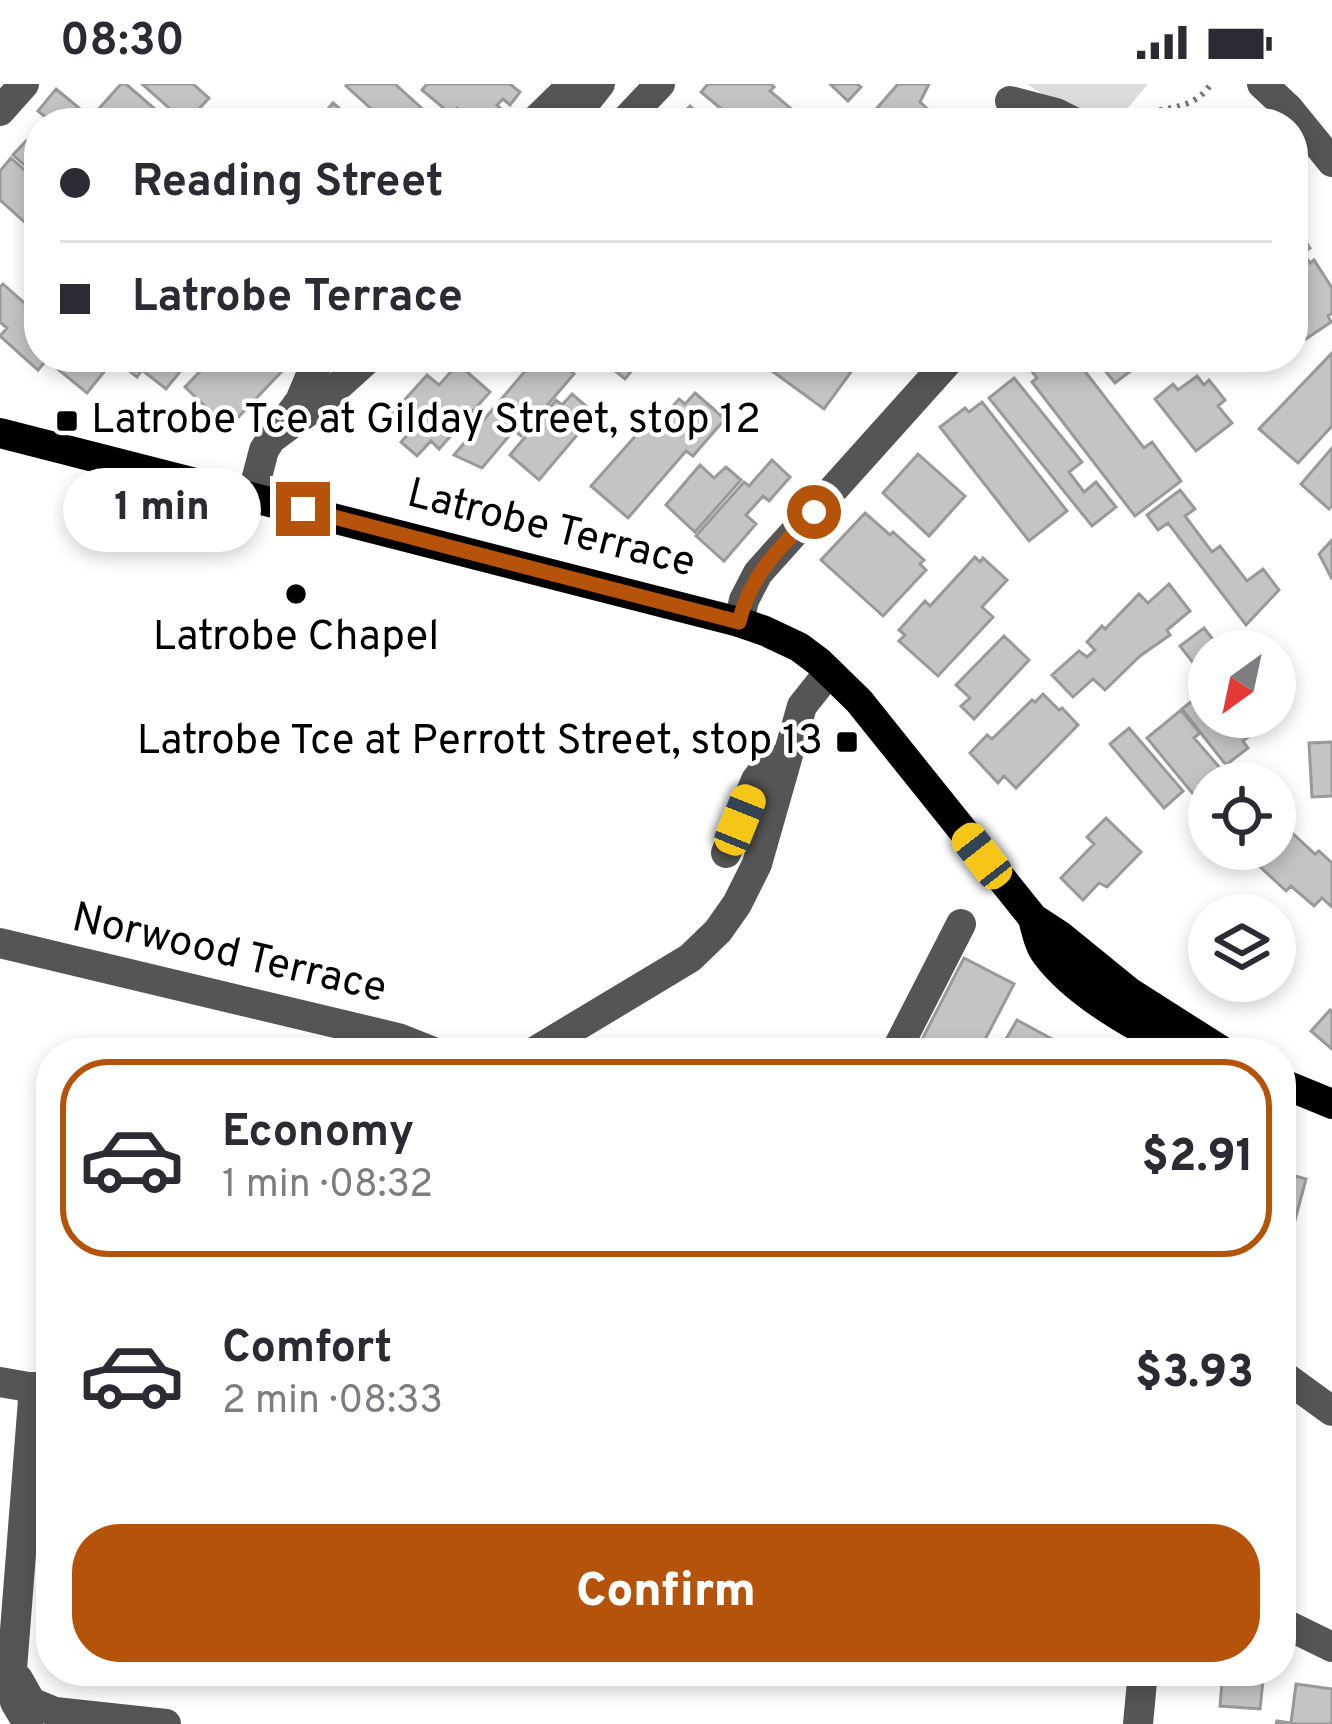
<!DOCTYPE html>
<meta charset="utf-8">
<style>
body{margin:0;font-family:Overpass,sans-serif;background:#f2f2f3;color:#2b2b33;height:100vh;display:flex;flex-direction:column;font-size:45px;white-space:nowrap}
*{box-sizing:border-box;margin:0}
p{font-size:39px;color:#7c7c81}
.icon{flex:none;width:66px;height:66px;fill:none;stroke:currentColor;stroke-width:2;stroke-linecap:round;stroke-linejoin:round}
.map{position:relative;flex:1;overflow:hidden}
.panel{position:absolute;left:36px;top:954px;width:1260px;height:648px;display:flex;flex-direction:column;background:#fff;border-radius:48px;box-shadow:0 6px 18px #0003}
.panel>*{flex:none}
.hud{position:absolute;left:24px;top:24px;width:1284px;height:264px;border-radius:48px;box-shadow:0 6px 18px #0003;display:grid;align-content:center;height:264px;padding:0 36px;background:#fff}
.needle{width:78px;rotate:213deg}
.buttons{position:absolute;left:1188px;top:546px;display:grid;gap:24px}
.buttons a{display:grid;place-items:center;width:108px;height:108px;border-radius:50%;background:#fff;box-shadow:0 6px 18px #0003;font-size:60px}
.end{position:absolute;width:54px;height:54px;margin:-27px;border:15px solid #b45309;background:#fff;box-shadow:0 0 0 6px #fff}
.from{border-radius:50%}
.bubble{position:absolute;height:84px;border-radius:42px;background:#fff;box-shadow:0 6px 18px #0003;font-size:39px;font-weight:800;line-height:84px;text-align:center}
.car{position:absolute;width:36px;height:72px;margin:-36px -18px;border-radius:15px;box-shadow:0 0 9px 3px #0007;background:linear-gradient(#f5c518 24%,#345 0 40%,#f5c518 0 76%,#345 0 86%,#f5c518 0)}
.hud b{display:flex;align-items:center;gap:42px;height:114px;font-size:45px}
.hud b+b{border-top:3px solid #e1e1e2}
.hud i{width:30px;height:30px;background:#2b2b33}
ul{padding:21px 0 0;list-style:none}
li{display:flex;align-items:center;gap:36px;height:198px;margin:0 24px 18px;padding:0 12px;border:6px solid transparent;border-radius:48px}
li div{flex:1}
li b{display:block;font-size:45px}
li em{font-style:normal;font-weight:800}
li.on{border-color:#b45309}
li>.icon{width:108px;height:108px;stroke-width:1.5}
.action{display:flex;gap:24px;margin-top:auto;padding:24px 36px}
.action a{flex:1;height:138px;border-radius:48px;background:#b45309;color:#fff;font-size:48px;font-weight:800;line-height:138px;text-align:center}
.status{display:flex;justify-content:space-between;align-items:center;height:84px;padding:0 60px;background:#fff;direction:ltr}
.status svg{height:33px;fill:currentColor}
.map>svg:first-child{display:block}
.green{fill:#dcdcdc}
.building{fill:#c4c4c4;stroke:#999;stroke-width:3}
.lines{fill:none;stroke-linecap:round;stroke-linejoin:round}
.path{stroke:#777;stroke-width:6;stroke-dasharray:3 6;stroke-linecap:butt}
.minor{stroke:#555;stroke-width:30}
.major{stroke:#000;stroke-width:30}
.route{stroke:#b45309;stroke-width:15}
.poi-dot{fill:#000;stroke:#fff;stroke-width:4.5}
.labels{text-anchor:middle;dominant-baseline:central;stroke-width:9;stroke-linejoin:round;paint-order:stroke}
.poi-label{font-size:42px;fill:#000;stroke:#fff;text-anchor:start}
.street-label{font-size:42px;fill:#000;stroke:#fff}
</style>
<div class="status"><b>08:30</b><svg viewBox="0 0 49 12"><path d="M0 12V9h3v3zM5 12V6h3v6zM10 12V3h3v9zM15 12V0h3v12zM26 1h20v11H26zM47 4h2v5h-2z"/></svg></div>
<div class="map">
<svg width="1332" height="1640" viewBox="0 0 1332 1640">
<rect width="100%" height="100%" fill="#fff"/>
<path class="green" d="M1027 0H1148L1115 39H1086Z"/>
<path class="building" d="M121 0H126L171 39H108L96 28Z
M142 0H193L209 14 186 39Z
M348 0H395L438 39H387L346 2Z
M427 0H510L520 8 510 21 503 15 497 21 502 26 497 32 490 27 480 39H474L457 24 452 31 422 6Z
M708 0H771L774 3 770 7 802 34 798 39H738L701 8Z
M830 0H857L861 3 848 17Z
M898 0H929L920 18 943 39H879L871 31Z
M56 5 79 24 66 39H53L38 27Z
M333 19 348 32 354 26 367 39H316Z
M690 22 708 39H674Z
M26 57 39 67V94L13 71Z
M11 74 39 99V151L0 116V87Z
M1293 138 1310 164 1303 169 1310 179 1314 176 1332 204V229L1328 232 1331 238 1306 255 1293 234Z
M3 200 39 232V273H49L38 286 0 252 7 244 0 238V203Z
M1332 269V342L1298 379 1259 345Z
M61 273H116L87 309 54 282Z
M128 273H192L166 305 142 286 137 293 122 281Z
M214 273H273L285 284 228 344 185 303Z
M537 273H554L574 290 521 352 514 346 482 384 454 371Z
M598 273H643L625 295Z
M753 273H854L859 277 824 325Z
M1029 273H1074L1144 364 1152 358 1181 397 1135 432 1032 298 1037 294 1024 277Z
M1094 273H1149L1115 299Z
M458 280 490 308 439 365 431 357 417 372 401 358 410 348 391 331 427 291 439 301Z
M1197 292 1204 301 1209 296 1225 316 1218 322 1232 339 1196 367 1155 315 1173 300 1178 306Z
M1014 294 1082 378 1069 388 1084 408 1096 398 1116 423 1092 442 989 314Z
M695 309 725 335 693 372 686 367 628 434 591 402 639 348 643 351 656 336 664 343 672 333 667 329 679 315 685 320Z
M572 310 595 330 539 396 510 371 556 316 562 321Z
M982 318 1067 427 1029 457 940 343 965 324 969 328Z
M1332 364V422L1329 425 1301 400Z
M918 370 965 412 929 452 883 409Z
M772 376 790 393 769 417 763 412 746 431 756 440 724 477 696 452 744 398 749 402Z
M700 381 714 394 726 383 741 396 695 448 666 421Z
M1180 406 1195 425 1185 432 1212 468 1220 462 1247 497 1263 485 1279 506 1246 541 1168 439 1158 446 1147 431Z
M865 429 890 451 893 448 924 476 920 480 926 486 883 532 821 476Z
M1332 456V495L1319 470Z
M975 473 980 478 983 474 1007 496 982 523 993 533 938 592 899 557 905 551 899 546 925 517 930 522Z
M1169 500 1190 527 1167 546 1170 551 1140 572 1105 606 1093 595 1073 613 1052 591 1079 567 1087 573 1095 566 1087 558 1102 542 1105 545 1139 510 1148 519Z
M1204 544 1222 567H1209V599L1180 562Z
M1004 552 1029 576 974 635 961 622 970 614 956 601Z
M1207 605 1209 633H1256L1263 641 1243 657 1248 664 1226 681 1182 625Z
M1043 610 1059 626 1062 624 1078 641 1016 704 1004 692 998 699 970 669 987 651 992 655 1032 616 1035 618Z
M1181 626 1200 649 1194 654 1227 692 1218 699H1209V707L1198 716 1147 654Z
M1129 644 1183 707 1164 724 1110 660Z
M1332 658V712L1312 713 1309 659Z
M1275 733 1315 770 1319 767 1332 779V823L1322 814 1314 822 1291 802 1286 807 1241 765H1275Z
M1106 734 1141 768 1107 803 1099 799 1083 816 1061 794 1094 760 1087 753Z
M964 874 1014 900 978 969H915Z
M1330 926 1332 928V965L1311 947Z
M1017 936 1076 968V969H998Z
M1281 1088 1306 1095 1281 1189Z
M1223 1587H1264L1260 1625 1220 1622Z
M1296 1600 1332 1605V1640H1276L1277 1637 1291 1639Z"/>
<g class="lines">
<path class="path" d="M1126 39C1157 18 1188 33 1211 0"/>
<path class="minor" d="M1262 0 1288 24 1332 78
M1010 17 1056 29 1076 39
M0 27 24 0
M533 39 573 0
M569 39 600 0
M623 39 660 0
M286 336 300 317 313 286 323 273
M252 412 264 366 271 355 317 321 370 273
M739 538 744 516 758 489 952 273
M726 769 756 696 762 688 788 670
M0 859 398 954 436 969
M532 969 690 874 718 847 737 820 757 780 802 622 829 588
M895 969 961 840
M1281 1290 1332 1327
M0 1298 51 1307
M1281 1538 1332 1563
M18 1595 31 1618 55 1628 166 1640
M28 1640 15 1618 11 1598 34 1303
M1138 1640 1143 1587"/>
<path class="major" d="M0 349 739 538 765 547 799 563 819 578 859 617 1033 834 1059 851 1129 908 1225 969
M1033 834C1036 846 1039 861 1046 870 1077 912 1142 947 1189 969
M1281 999 1332 1020"/>
</g>
<g class="lines">
<path class="route" d="M303 425 739 538C751 489 781 463 814 428"/>
</g>
<g class="poi-dot">
<rect x="55" y="325" width="24" height="24" rx="6"/>
<circle cx="296" cy="510" r="12"/>
<rect x="835" y="646" width="24" height="24" rx="6"/>
</g>
<g class="labels">
<g class="poi-label">
<text x="91" y="337">Latrobe Tce at Gilday Street, stop 12</text>
<text x="296" y="554" text-anchor="middle">Latrobe Chapel</text>
<text x="823" y="658" text-anchor="end">Latrobe Tce at Perrott Street, stop 13</text>
</g>
<g class="street-label">
<text transform="translate(551 446) rotate(14)">Latrobe Terrace</text>
<text transform="translate(229 871) rotate(13)">Norwood Terrace</text>
</g>
</g>
</svg>
<div class="buttons">
<a><svg class="needle" viewBox="-14 -14 28 28"><path d="M0-13l5 13h-10z" fill="#e53935"/><path d="M0 13l5-13h-10z" fill="#7c7c81"/></svg></a>
<a><svg class="icon" aria-label="locate" viewBox="0 0 24 24"><circle cx="12" cy="12" r="6"/><path d="M12 2v4M12 18v4M2 12h4M18 12h4"/></svg></a>
<a><svg class="icon" aria-label="layers" viewBox="0 0 24 24"><path d="M12 4l9 5-9 5-9-5zM3 14l9 5 9-5"/></svg></a>
</div>
<i class="end from" style="left:814px;top:428px"></i>
<i class="end" style="left:303px;top:425px"></i>
<div class="bubble" style="left:63px;top:384px;width:198px">1 min</div>
<i class="car" style="left:740px;top:736px;rotate:22deg"></i>
<i class="car" style="left:982px;top:772px;rotate:322deg"></i>
<div class="hud">
<b><i class="from"></i>Reading Street</b>
<b><i></i>Latrobe Terrace</b>
</div>
<section class="panel">
<ul>
<li class="on"><svg class="icon" aria-label="car" viewBox="0 0 24 24"><path d="M5 17H2v-5l4-1 3-4h7l3 4 3 1v5h-3M9 17h6M6 11h13"/><circle cx="7" cy="17" r="2"/><circle cx="17" cy="17" r="2"/></svg><div><b>Economy</b><p>1 min · 08:32</p></div><em>$2.91</em></li>
<li><svg class="icon" aria-label="car" viewBox="0 0 24 24"><path d="M5 17H2v-5l4-1 3-4h7l3 4 3 1v5h-3M9 17h6M6 11h13"/><circle cx="7" cy="17" r="2"/><circle cx="17" cy="17" r="2"/></svg><div><b>Comfort</b><p>2 min · 08:33</p></div><em>$3.93</em></li>
</ul>
<div class="action"><a>Confirm</a></div>
</section>
</div>
